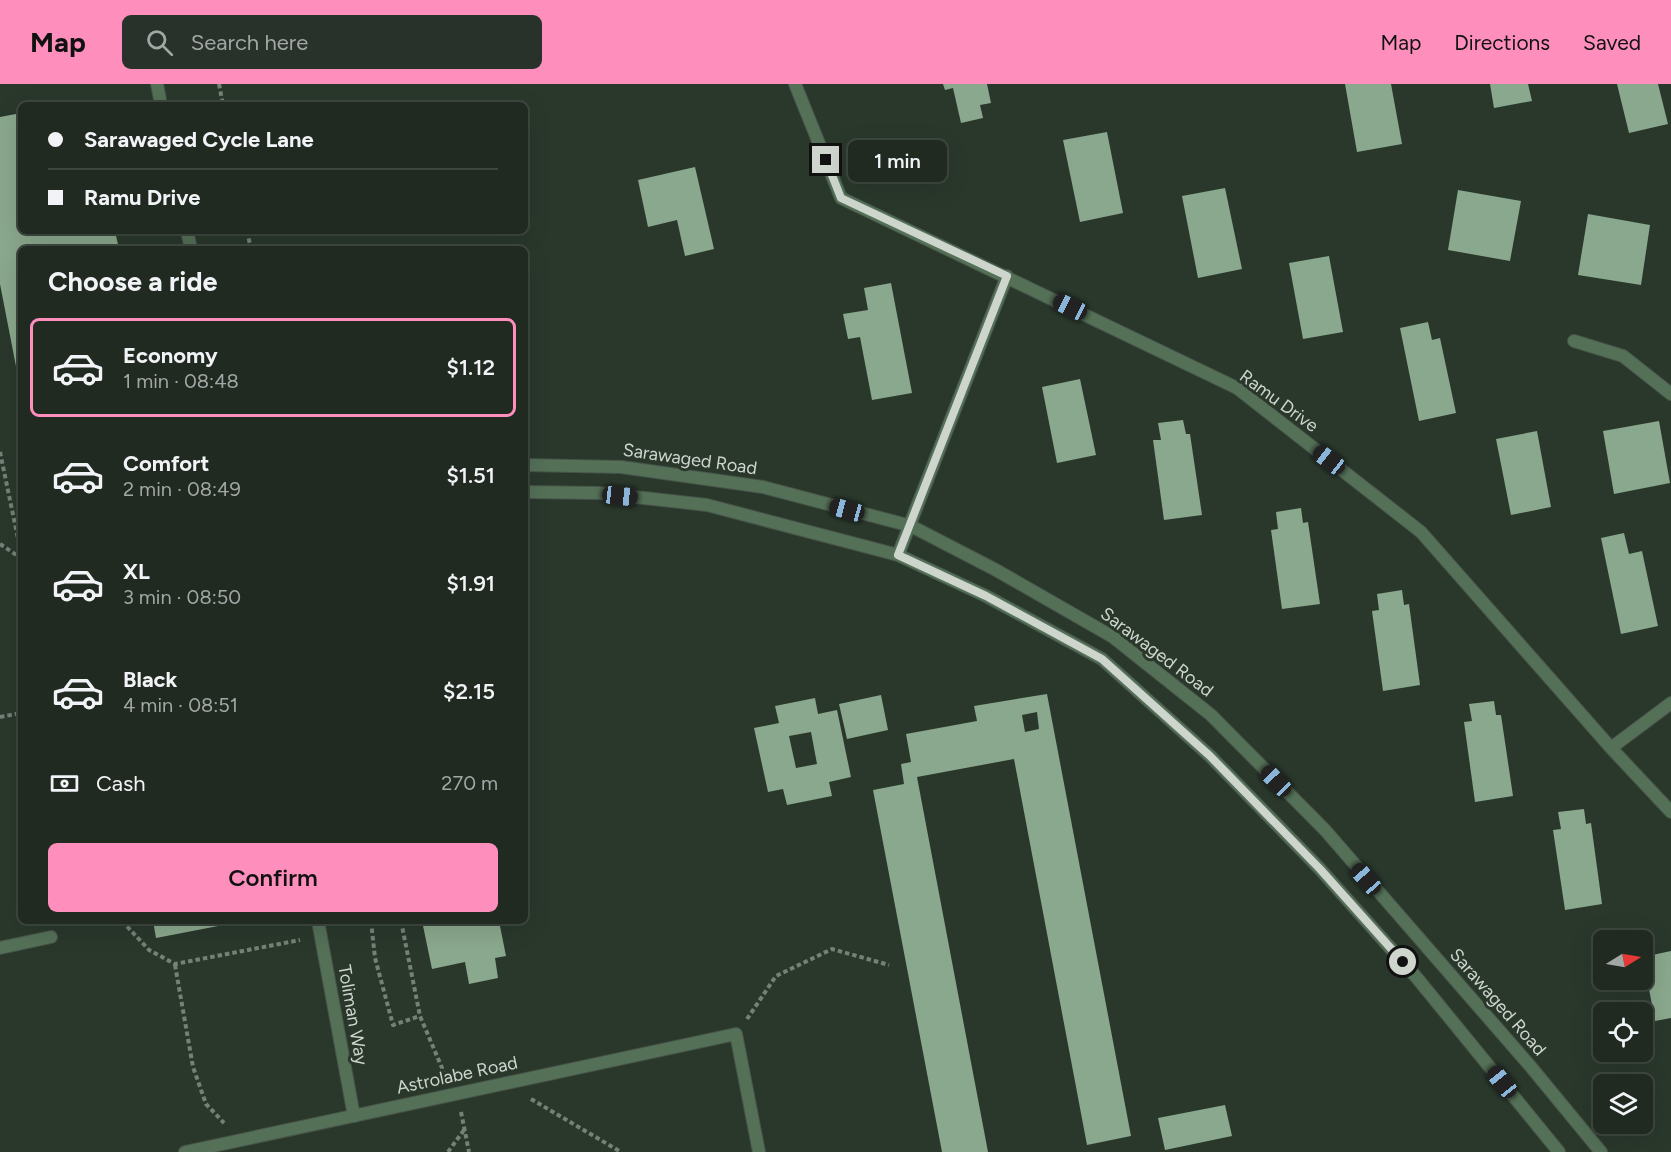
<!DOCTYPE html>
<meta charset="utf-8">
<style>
body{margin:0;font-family:Figtree,sans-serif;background:#28322a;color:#f1f3f6;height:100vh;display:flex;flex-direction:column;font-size:22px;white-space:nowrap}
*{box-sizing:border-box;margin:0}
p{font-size:20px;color:#a2a7a5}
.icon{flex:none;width:33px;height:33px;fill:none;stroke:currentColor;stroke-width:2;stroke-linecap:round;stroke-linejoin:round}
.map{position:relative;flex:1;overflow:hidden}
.side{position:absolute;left:18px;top:162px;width:510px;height:678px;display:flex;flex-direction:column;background:#202a21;border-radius:9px;box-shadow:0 6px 24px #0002,0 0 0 2px #3d463f}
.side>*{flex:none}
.top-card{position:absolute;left:18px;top:18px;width:510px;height:132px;border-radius:9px;box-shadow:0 6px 24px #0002,0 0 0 2px #3d463f;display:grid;align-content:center;height:132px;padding:0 30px;background:#202a21}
.needle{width:39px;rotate:79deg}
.buttons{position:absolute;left:1593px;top:846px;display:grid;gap:12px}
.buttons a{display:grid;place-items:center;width:60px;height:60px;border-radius:9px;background:#202a21;box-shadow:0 6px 24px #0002,0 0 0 2px #3d463f;font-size:30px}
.end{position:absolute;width:27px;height:27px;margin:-14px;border:8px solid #cdd5cd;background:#111;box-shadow:0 0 0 3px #111}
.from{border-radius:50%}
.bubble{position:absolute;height:42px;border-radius:9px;background:#202a21;box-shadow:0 6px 24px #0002,0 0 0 2px #3d463f;font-size:20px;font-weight:600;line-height:42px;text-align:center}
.car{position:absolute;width:18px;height:36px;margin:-18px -9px;border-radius:8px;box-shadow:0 0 4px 2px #0007;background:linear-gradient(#222 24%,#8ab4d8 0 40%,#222 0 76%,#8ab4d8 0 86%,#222 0)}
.top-card b{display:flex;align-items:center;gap:21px;height:57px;font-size:22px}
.top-card b+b{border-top:2px solid #3d463f}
.top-card i{width:15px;height:15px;background:#f1f3f6}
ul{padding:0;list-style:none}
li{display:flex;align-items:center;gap:18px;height:99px;margin:0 12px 9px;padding:0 18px;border:3px solid transparent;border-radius:9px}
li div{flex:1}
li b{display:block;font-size:22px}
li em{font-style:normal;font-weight:600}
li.selected{border-color:#fe8ebc}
li>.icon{width:54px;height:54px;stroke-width:1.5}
h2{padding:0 30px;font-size:27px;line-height:72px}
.pay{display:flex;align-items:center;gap:15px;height:66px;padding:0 30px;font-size:22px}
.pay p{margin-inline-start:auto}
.cta{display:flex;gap:12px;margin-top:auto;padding:12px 30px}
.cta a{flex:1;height:69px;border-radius:9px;background:#fe8ebc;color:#111;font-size:24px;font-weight:600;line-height:69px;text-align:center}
header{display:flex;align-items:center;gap:36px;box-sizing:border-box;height:84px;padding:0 30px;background:#fe8ebc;color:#111}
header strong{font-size:28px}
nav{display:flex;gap:33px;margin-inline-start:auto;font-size:21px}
.search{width:420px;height:54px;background:#28322a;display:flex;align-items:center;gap:15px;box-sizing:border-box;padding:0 21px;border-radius:9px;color:#a2a7a5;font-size:22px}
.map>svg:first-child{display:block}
.building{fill:#8aa88d;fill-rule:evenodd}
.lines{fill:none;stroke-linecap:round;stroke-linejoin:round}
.street-casing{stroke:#475449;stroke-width:14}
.path{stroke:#758176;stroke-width:4;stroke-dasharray:4.5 3;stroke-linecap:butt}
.street{stroke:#547057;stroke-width:12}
.route{stroke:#cdd5cd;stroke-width:8}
.labels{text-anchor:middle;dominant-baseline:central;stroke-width:6;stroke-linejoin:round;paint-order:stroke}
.street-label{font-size:18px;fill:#cdd5cd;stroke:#2a382c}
</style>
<header>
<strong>Map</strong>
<div class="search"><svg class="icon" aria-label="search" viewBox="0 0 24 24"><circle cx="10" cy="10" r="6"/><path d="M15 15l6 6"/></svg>Search here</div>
<nav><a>Map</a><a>Directions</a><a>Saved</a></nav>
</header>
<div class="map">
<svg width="1671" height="1068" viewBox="0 0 1671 1068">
<rect width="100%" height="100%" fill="#2a382c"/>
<path class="building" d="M943 0H987L991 19 980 21 983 34 961 39 953 4 945 6Z
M1345 0H1391L1402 60 1357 68Z
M1490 0H1528L1532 17 1494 24Z
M1617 0H1658L1668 40 1629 49Z
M21 29V147H115L119 165H21L20 303 0 200V33Z
M1107 48 1123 129 1080 138 1063 56Z
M695 83 714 165 685 172 677 136 648 143 638 96Z
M1225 104 1242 185 1198 194 1182 112Z
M1458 106 1521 117 1510 177 1448 166Z
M1588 130 1650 141 1641 201 1578 191Z
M1329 172 1343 248 1303 255 1289 179Z
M891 199 912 309 872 316 860 253 848 255 843 230 868 226 864 204Z
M1428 238 1432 256 1440 254 1456 329 1419 337 1400 244Z
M1080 295 1096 371 1057 379 1042 303Z
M1183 336 1186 350H1190L1202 431 1164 436 1153 356H1161L1158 339Z
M1659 337 1670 399 1614 410 1603 347Z
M1537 347 1551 423 1511 431 1496 355Z
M1301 424 1303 439 1308 438 1320 520 1282 525 1271 446 1278 445 1276 428Z
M1624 449 1629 470 1642 467 1658 542 1621 550 1601 454Z
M1402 506 1404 521 1409 520 1420 601 1383 607 1372 527 1379 526 1377 510Z
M1047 610 1131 1052 1087 1061 1014 675 917 693 988 1068H942L873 706 904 700 901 680 911 678 906 650 977 637 974 622ZM1037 628 1039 645 1025 648 1022 631Z
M881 611 888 646 847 655 839 620Z
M815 614 818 630 837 626 851 693 829 698 832 712 787 721 783 705 768 708 754 644 779 639 775 622ZM811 648 817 680 796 684 789 652Z
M1494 617 1496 631H1501L1513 712 1475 718 1464 638 1472 637 1469 620Z
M1584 725 1586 740 1591 739 1602 820 1565 826 1553 746 1561 745 1558 728Z
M153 837H239V838L156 854Z
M422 837H499L506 872 495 874 498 894 469 900 465 878 432 885Z
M1671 867V934L1655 937 1643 873Z
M1225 1021 1232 1052 1165 1066 1158 1034Z"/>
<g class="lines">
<defs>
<path id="street" d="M157 0 161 21
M795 0 841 114 1237 304 1421 448 1611 664 1671 728
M187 147 191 165
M1574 257 1623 272 1671 310
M525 381 621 383 763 403 911 442 996 486 1113 553 1211 631 1325 746 1531 983 1601 1068
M525 408 599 409 707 421 898 471 1007 192
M898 471 986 512 1102 575 1210 672 1320 785 1417 894 1559 1068
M1611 664 1671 619
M318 837 354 1032
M0 864 51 853
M185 1068 736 950 759 1068"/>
</defs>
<use href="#street" class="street-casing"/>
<path class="path" d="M219 0 223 21
M247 147 251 165
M0 368 21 469
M0 460 21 474
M0 633 21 629
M122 837 149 866 175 880 300 856
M371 837 375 874 393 941 420 932
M401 837 420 932 445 991
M175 881 193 983 206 1020 224 1039
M747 935 776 892 832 865 889 881
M531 1015 621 1068
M461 1028 469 1068
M448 1068 464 1046"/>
<use href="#street" class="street"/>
</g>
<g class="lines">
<path class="route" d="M826 76 841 114 1007 192 898 471 986 512 1102 575 1210 672 1320 785 1403 878"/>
</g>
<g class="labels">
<g class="street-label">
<text transform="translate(1279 317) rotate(36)">Ramu Drive</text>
<text transform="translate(690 375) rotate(8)">Sarawaged Road</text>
<text transform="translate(1157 568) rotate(37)">Sarawaged Road</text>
<text transform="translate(1498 918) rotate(49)">Sarawaged Road</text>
<text transform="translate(353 931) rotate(80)">Toliman Way</text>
<text transform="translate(457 991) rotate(-12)">Astrolabe Road</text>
</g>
</g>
</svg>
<div class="buttons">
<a><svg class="needle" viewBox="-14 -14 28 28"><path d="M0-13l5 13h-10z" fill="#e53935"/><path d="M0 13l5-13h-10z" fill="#a2a7a5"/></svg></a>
<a><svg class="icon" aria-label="locate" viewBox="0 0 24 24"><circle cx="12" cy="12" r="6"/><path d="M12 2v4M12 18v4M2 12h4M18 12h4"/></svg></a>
<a><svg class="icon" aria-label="layers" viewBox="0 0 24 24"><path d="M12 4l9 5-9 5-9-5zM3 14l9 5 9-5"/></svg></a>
</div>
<i class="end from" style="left:1403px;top:878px"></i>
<i class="end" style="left:826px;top:76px"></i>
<div class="bubble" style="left:848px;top:56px;width:99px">1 min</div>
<i class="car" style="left:1070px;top:223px;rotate:296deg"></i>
<i class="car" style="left:1329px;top:376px;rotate:308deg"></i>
<i class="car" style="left:620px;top:412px;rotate:96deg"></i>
<i class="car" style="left:847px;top:426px;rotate:285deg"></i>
<i class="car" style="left:1276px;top:697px;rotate:316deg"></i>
<i class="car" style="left:1366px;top:795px;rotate:319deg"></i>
<i class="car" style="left:1502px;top:998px;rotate:321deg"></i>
<div class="top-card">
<b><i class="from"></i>Sarawaged Cycle Lane</b>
<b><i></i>Ramu Drive</b>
</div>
<section class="side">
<h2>Choose a ride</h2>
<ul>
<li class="selected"><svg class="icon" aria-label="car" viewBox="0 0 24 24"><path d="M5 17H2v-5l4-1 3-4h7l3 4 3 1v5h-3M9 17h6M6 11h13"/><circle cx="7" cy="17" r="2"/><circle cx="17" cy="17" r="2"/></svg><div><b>Economy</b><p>1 min · 08:48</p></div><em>$1.12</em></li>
<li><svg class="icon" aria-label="car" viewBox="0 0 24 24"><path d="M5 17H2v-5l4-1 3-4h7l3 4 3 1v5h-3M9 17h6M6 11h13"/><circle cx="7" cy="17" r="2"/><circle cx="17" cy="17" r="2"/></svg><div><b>Comfort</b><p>2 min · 08:49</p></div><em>$1.51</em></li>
<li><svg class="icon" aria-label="car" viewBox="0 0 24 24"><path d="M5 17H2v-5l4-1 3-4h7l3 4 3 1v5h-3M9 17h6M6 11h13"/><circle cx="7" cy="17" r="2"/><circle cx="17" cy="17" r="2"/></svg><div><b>XL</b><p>3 min · 08:50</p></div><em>$1.91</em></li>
<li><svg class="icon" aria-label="car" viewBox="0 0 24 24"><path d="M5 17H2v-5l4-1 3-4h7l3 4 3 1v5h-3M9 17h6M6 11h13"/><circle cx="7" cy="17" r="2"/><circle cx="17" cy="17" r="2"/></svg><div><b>Black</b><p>4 min · 08:51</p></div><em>$2.15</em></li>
</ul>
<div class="pay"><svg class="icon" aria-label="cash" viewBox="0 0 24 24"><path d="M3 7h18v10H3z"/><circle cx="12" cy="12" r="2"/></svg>Cash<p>270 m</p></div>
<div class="cta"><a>Confirm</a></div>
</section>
</div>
